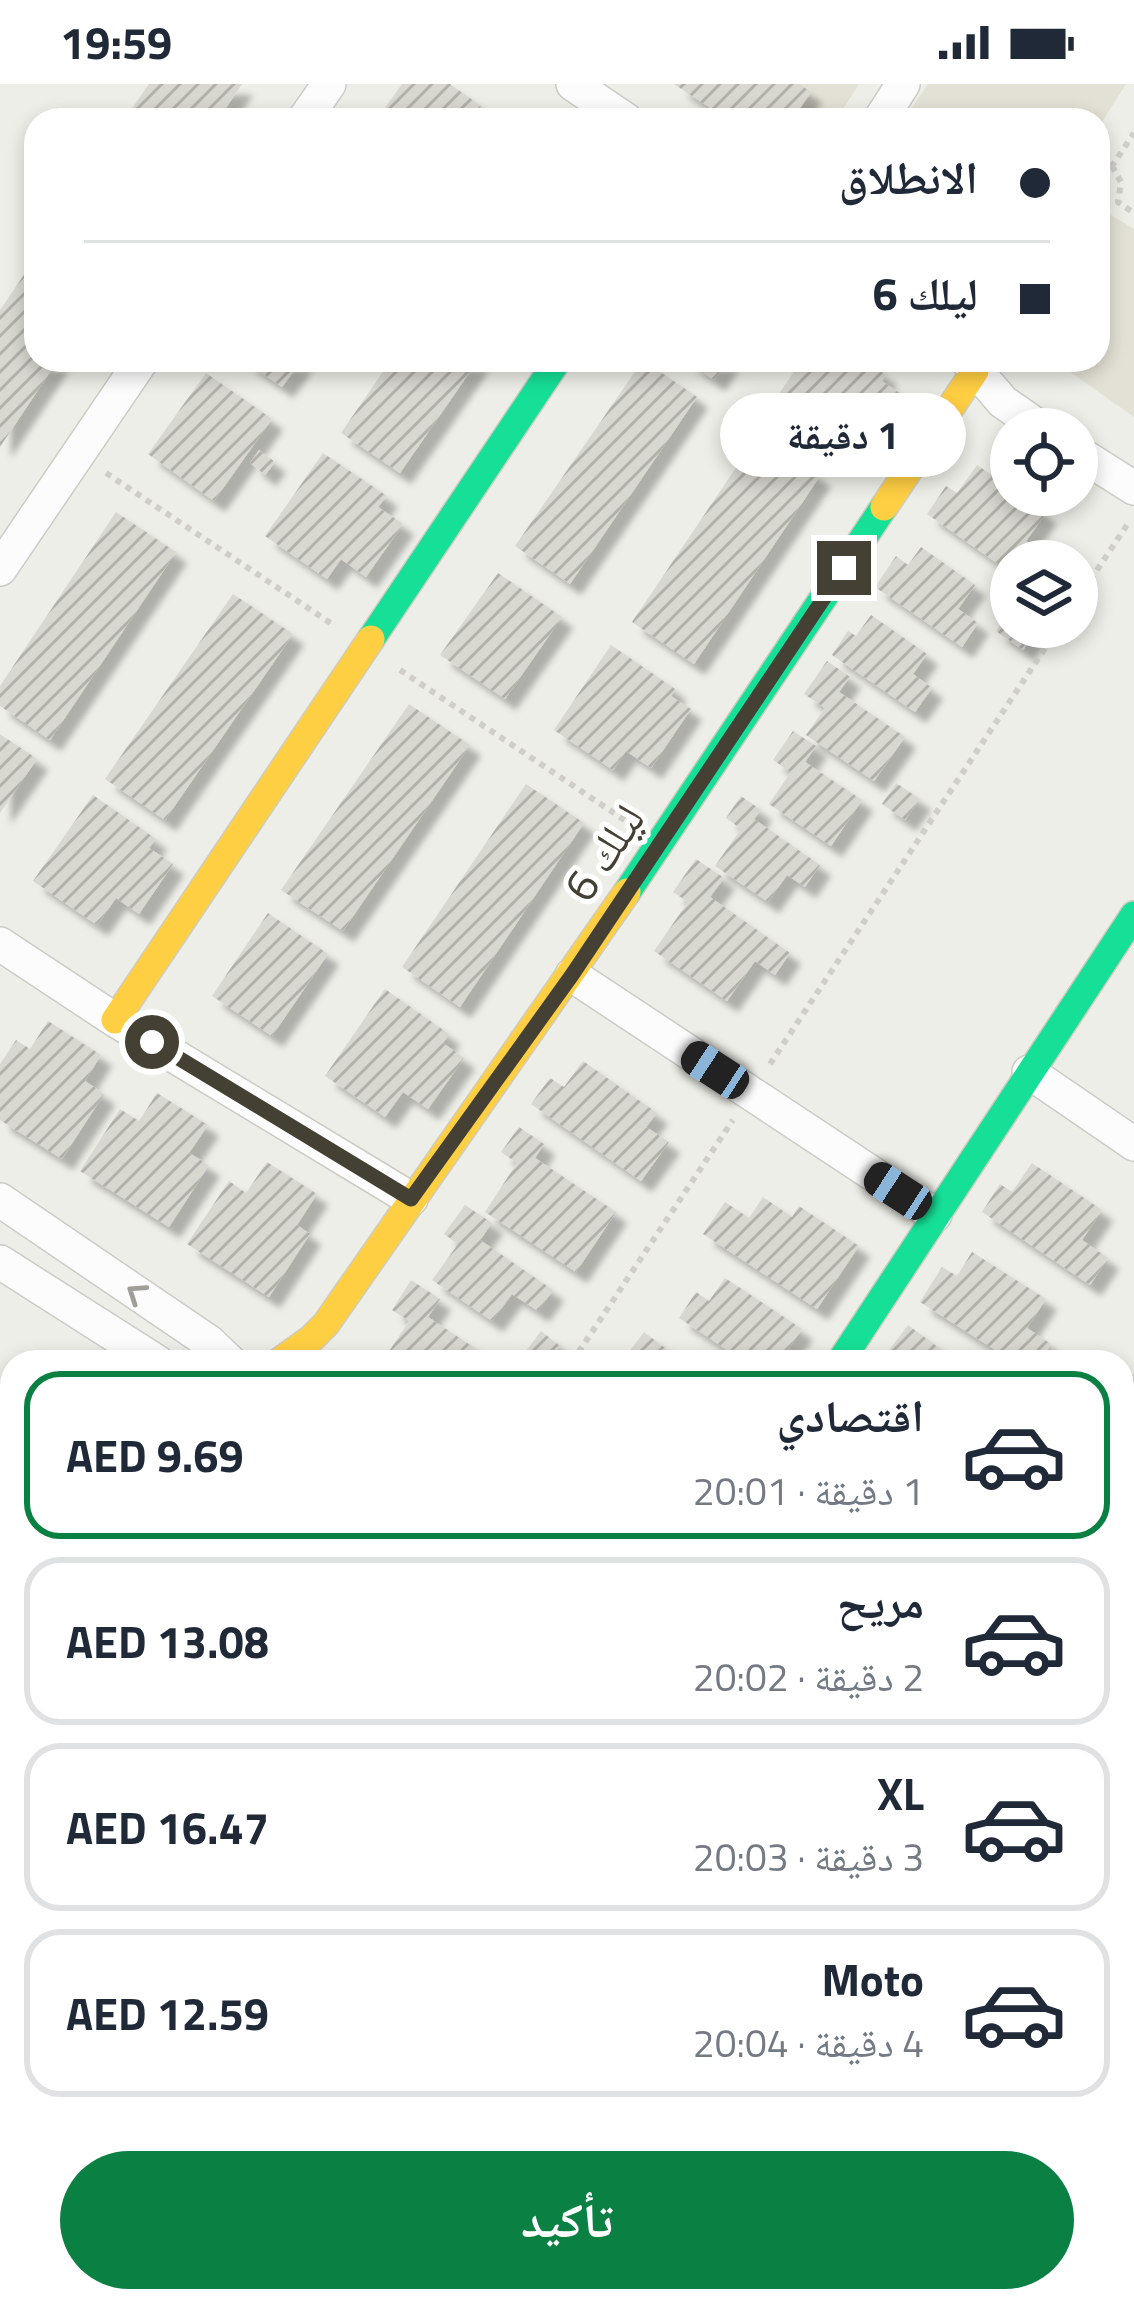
<!DOCTYPE html>
<html lang="ar">
<meta charset="utf-8">
<style>
body{margin:0;font-family:"Titillium Web","Noto Naskh Arabic",sans-serif;background:#f6f6f7;color:#1f2937;direction:rtl;height:100vh;display:flex;flex-direction:column;font-size:45px;white-space:nowrap}
*{box-sizing:border-box;margin:0}
p{font-size:39px;color:#747a83}
.icon{flex:none;width:66px;height:66px;fill:none;stroke:currentColor;stroke-width:2;stroke-linecap:round;stroke-linejoin:round}
.map{position:relative;flex:1;overflow:hidden;direction:ltr}
.details{position:absolute;left:0px;top:1266px;width:1134px;height:963px;display:flex;flex-direction:column;background:#fff;border-radius:36px 36px 0 0;box-shadow:0 6px 18px #0003;direction:rtl}
.details>*{flex:none}
.guide{position:absolute;left:24px;top:24px;width:1086px;height:264px;border-radius:36px;box-shadow:0 6px 18px #0003;direction:rtl;display:grid;align-content:center;height:264px;padding:0 60px;background:#fff}
.buttons{position:absolute;left:990px;top:324px;display:grid;gap:24px}
.buttons a{display:grid;place-items:center;width:108px;height:108px;border-radius:50%;background:#fff;box-shadow:0 6px 18px #0003;font-size:60px}
.end{position:absolute;width:54px;height:54px;margin:-27px;border:15px solid #444034;background:#fff;box-shadow:0 0 0 6px #fff}
.from{border-radius:50%}
.bubble{position:absolute;height:84px;border-radius:42px;background:#fff;box-shadow:0 6px 18px #0003;font-size:39px;font-weight:700;line-height:84px;text-align:center;direction:rtl}
.car{position:absolute;width:36px;height:72px;margin:-36px -18px;border-radius:15px;box-shadow:0 0 9px 3px #0007;background:linear-gradient(#222 24%,#8ab4d8 0 40%,#222 0 76%,#8ab4d8 0 86%,#222 0)}
.guide b{display:flex;align-items:center;gap:42px;height:114px;font-size:45px}
.guide b+b{border-top:3px solid #e0e1e3}
.guide i{width:30px;height:30px;background:#1f2937}
ul{padding:21px 0 0;list-style:none}
li{display:flex;align-items:center;gap:36px;height:168px;margin:0 24px 18px;padding:0 36px;border:6px solid #e0e1e3;border-radius:36px}
li div{flex:1}
li b{display:block;font-size:45px}
li em{font-style:normal;font-weight:700}
li.selected{border-color:#0b8043}
li>.icon{width:108px;height:108px;stroke-width:1.5}
.cta{display:flex;gap:24px;margin-top:auto;padding:24px 60px}
.cta a{flex:1;height:138px;border-radius:72px;background:#0b8043;color:#fff;font-size:48px;font-weight:700;line-height:138px;text-align:center}
.status{display:flex;justify-content:space-between;align-items:center;height:84px;padding:0 60px;background:#fff;direction:ltr}
.status svg{height:33px;fill:currentColor}
.map>svg:first-child{display:block}
.residential{fill:#e3e1d5}
.building{fill:url(#building-hatch);filter:url(#shadow)}
.lines{fill:none;stroke-linecap:round;stroke-linejoin:round}
.lane-casing{stroke:#cccbc5;stroke-width:20}
.street-casing{stroke:#cccbc5;stroke-width:36}
.fast-casing{stroke:#ceccbe;stroke-width:30}
.slow-casing{stroke:#ceccbe;stroke-width:30}
.path{stroke:#d0cec9;stroke-width:6;stroke-dasharray:6 6;stroke-linecap:butt}
.lane{stroke:#fcfcfc;stroke-width:16}
.street{stroke:#fcfcfc;stroke-width:33}
.fast{stroke:#16e098;stroke-width:27}
.slow{stroke:#ffcf43;stroke-width:27}
.oneway{stroke:#a09e98}
.route{stroke:#444034;stroke-width:15}
.labels{text-anchor:middle;dominant-baseline:central;stroke-width:10;stroke-linejoin:round;paint-order:stroke}
.street-label{font-size:45px;fill:#444034;stroke:#fff}
</style>
<div class="status"><b>19:59</b><svg viewBox="0 0 49 12"><path d="M0 12V9h3v3zM5 12V6h3v6zM10 12V3h3v9zM15 12V0h3v12zM26 1h20v11H26zM47 4h2v5h-2z"/></svg></div>
<div class="map">
<svg width="1134" height="2227" viewBox="0 0 1134 2227">
<defs>
<pattern id="building-hatch" width="6" height="6" patternUnits="userSpaceOnUse" patternTransform="scale(3)"><rect width="6" height="6" fill="#d8d7d0"/><path d="M-1 1l2-2M0 6l6-6M5 7l2-2" fill="none" stroke="#b1b0aa"/></pattern>
<filter id="shadow"><feDropShadow dx="11" dy="11" stdDeviation="3" flood-color="#0004"/></filter>
</defs>
<rect width="100%" height="100%" fill="#eeeee8"/>
<path class="residential" d="M675 0H859L836 36H725Z
M928 0H1126L1098 44V36H904Z
M1106 128 1134 145V333L1053 276H1098V140Z"/>
<path class="building" d="M149 0H242L218 36H124Z
M402 0H450L481 22 471 36H376Z
M674 0H799L811 8 792 36H728Z
M36 173V276H58L0 363V226Z
M243 276H302L282 303Z
M391 276H478L400 389 341 349Z
M643 276 697 313 570 500 515 462Z
M685 276H728L714 296Z
M802 276H865L886 291 882 297 904 312 867 364 846 350 827 377 763 333Z
M206 289 272 335 214 417 148 370Z
M758 351 820 392 694 580 632 538Z
M259 366 275 378 265 391 250 379Z
M323 369 387 412 378 423 403 440 366 493 341 475 327 495 265 452Z
M977 381 1011 404V411H1021L1046 429 1026 457 1050 474 1048 477H1011V489L927 430 946 402 957 409Z
M116 428 176 468 50 656 0 622V602Z
M921 463 975 501 958 525 978 539 962 563 875 503 896 472 908 481Z
M498 489 562 533 505 615 440 571Z
M233 510 293 550 165 736 105 695Z
M1011 524V543H1038L1023 566 996 547Z
M871 531 927 570 913 590 932 604 915 628 832 571 848 547 856 552Z
M611 561 675 605 671 612 691 625 651 684 626 667 613 686 554 646Z
M827 577 850 593 839 608 905 653 874 697 806 651 825 624 804 610Z
M409 620 470 661 343 847 281 806Z
M793 647 816 662 805 678 862 716 831 762 769 720 791 688 773 676Z
M0 650 37 675 0 729Z
M896 699 920 715 905 736 882 720Z
M526 700 584 739 460 923 402 883Z
M93 711 156 755 149 764 173 780 139 830 116 814 97 841 33 797Z
M741 712 761 726 754 735 820 781 805 803 787 791 768 818 715 782 741 745 726 734Z
M696 775 724 794 710 813 790 869 775 891 755 877 727 917 654 867 688 818 673 808Z
M268 829 328 870 272 952 212 912Z
M385 905 449 950 443 959 464 974 428 1025 403 1008 385 1033 325 992Z
M48 937 101 971 85 997 104 1010 62 1075 0 1036V980L16 956 30 965Z
M583 977 657 1029 646 1043 669 1058 641 1097 531 1020 550 994 564 1003Z
M157 1009 208 1041 189 1069 209 1081 169 1143 80 1087 120 1025 139 1037Z
M519 1043 544 1060 535 1074 616 1128 576 1188 485 1128 517 1079 501 1068Z
M267 1078 317 1110 297 1141 310 1150 269 1213 187 1160 229 1097 246 1109Z
M1032 1079 1102 1126 1082 1156 1108 1174 1090 1201 982 1128 1000 1100 1012 1108Z
M763 1113 792 1133 799 1122 859 1162 817 1225 703 1150 725 1118 749 1134Z
M465 1121 492 1139 480 1156 553 1206 538 1227 512 1210 492 1237 432 1196 458 1160 444 1150Z
M972 1168 1046 1215 1027 1244 1051 1260 1039 1278H1014L920 1218 942 1183 957 1192Z
M725 1194 802 1245 779 1278H745L679 1234 696 1208 709 1217Z
M411 1196 440 1215 428 1233 496 1278H382L409 1237 392 1226Z
M908 1241 958 1278H880Z
M541 1247 560 1262 548 1278H534L523 1271Z
M644 1248 684 1278H635L626 1272Z
M1134 1289V1367L1122 1359V1306Z
M1122 1385 1134 1393V1464L1122 1456Z
M1122 1461 1134 1470V1485L1122 1501Z
M1134 1801V1869L1122 1861V1819Z"/>
<g class="lines">
<defs>
<path id="lane" d="M0 1501 12 1533
M180 2217 182 2227"/>
<path id="street" d="M573 0 626 36
M304 36 329 0
M880 36 903 0
M967 276 1003 318 1042 345
M1077 368 1134 404
M0 485 142 276
M0 860 115 936 411 1115
M572 891 935 1131
M1029 988 1134 1060
M0 1116 209 1258 230 1278
M0 1178 157 1278
M1122 1595 1134 1577
M1122 1670 1134 1652
M445 2217 448 2227
M494 2217 497 2227"/>
<path id="fast" d="M371 555 558 276
M627 808 884 423
M840 1278 1134 831"/>
<path id="slow" d="M884 423 975 287
M115 936 371 555
M279 1278 311 1255 326 1240 627 808"/>
</defs>
<use href="#lane" class="lane-casing"/>
<use href="#street" class="street-casing"/>
<use href="#fast" class="fast-casing"/>
<use href="#slow" class="slow-casing"/>
<path class="path" d="M1112 82 1121 98 1118 118 1134 129
M1098 103 1134 49
M106 389 335 542
M1077 516 1129 438
M400 586 629 739
M770 980 1059 543
M572 1278 733 1036
M1122 1915 1134 1923
M1122 1947 1134 1956
M1134 2034C1123 2048 1123 2061 1134 2075
M570 2217 576 2227
M947 2217 953 2227
M994 2217 998 2227
M812 2227 813 2217"/>
<use href="#lane" class="lane"/>
<use href="#street" class="street"/>
<use href="#fast" class="fast"/>
<use href="#slow" class="slow"/>
</g>
<defs><path id="oneway-chevron" d="M-2-3.5L2.5 0L-2 3.5" fill="none" stroke-width="1.6" stroke-linecap="round" stroke-linejoin="round" transform="scale(3)"/></defs>
<use class="oneway" href="#oneway-chevron" transform="translate(136 1209) rotate(-146)"/>
<g class="lines">
<path class="route" d="M152 958 411 1115 572 891 844 484"/>
</g>
<g class="labels">
<g class="street-label">
<text transform="translate(603 768) rotate(-56)">ليلك 6</text>
</g>
</g>
</svg>
<div class="buttons">
<a><svg class="icon" aria-label="locate" viewBox="0 0 24 24"><circle cx="12" cy="12" r="6"/><path d="M12 2v4M12 18v4M2 12h4M18 12h4"/></svg></a>
<a><svg class="icon" aria-label="layers" viewBox="0 0 24 24"><path d="M12 4l9 5-9 5-9-5zM3 14l9 5 9-5"/></svg></a>
</div>
<i class="end from" style="left:152px;top:958px"></i>
<i class="end" style="left:844px;top:484px"></i>
<div class="bubble" style="left:720px;top:309px;width:246px">1 دقيقة</div>
<i class="car" style="left:715px;top:986px;rotate:303deg"></i>
<i class="car" style="left:898px;top:1107px;rotate:303deg"></i>
<div class="guide">
<b><i class="from"></i>الانطلاق</b>
<b><i></i>ليلك 6</b>
</div>
<section class="details">
<ul>
<li class="selected"><svg class="icon" aria-label="car" viewBox="0 0 24 24"><path d="M5 17H2v-5l4-1 3-4h7l3 4 3 1v5h-3M9 17h6M6 11h13"/><circle cx="7" cy="17" r="2"/><circle cx="17" cy="17" r="2"/></svg><div><b>اقتصادي</b><p>1 دقيقة · 20:01</p></div><em>AED 9.69</em></li>
<li><svg class="icon" aria-label="car" viewBox="0 0 24 24"><path d="M5 17H2v-5l4-1 3-4h7l3 4 3 1v5h-3M9 17h6M6 11h13"/><circle cx="7" cy="17" r="2"/><circle cx="17" cy="17" r="2"/></svg><div><b>مريح</b><p>2 دقيقة · 20:02</p></div><em>AED 13.08</em></li>
<li><svg class="icon" aria-label="car" viewBox="0 0 24 24"><path d="M5 17H2v-5l4-1 3-4h7l3 4 3 1v5h-3M9 17h6M6 11h13"/><circle cx="7" cy="17" r="2"/><circle cx="17" cy="17" r="2"/></svg><div><b>XL</b><p>3 دقيقة · 20:03</p></div><em>AED 16.47</em></li>
<li><svg class="icon" aria-label="car" viewBox="0 0 24 24"><path d="M5 17H2v-5l4-1 3-4h7l3 4 3 1v5h-3M9 17h6M6 11h13"/><circle cx="7" cy="17" r="2"/><circle cx="17" cy="17" r="2"/></svg><div><b>Moto</b><p>4 دقيقة · 20:04</p></div><em>AED 12.59</em></li>
</ul>
<div class="cta"><a>تأكيد</a></div>
</section>
</div>
